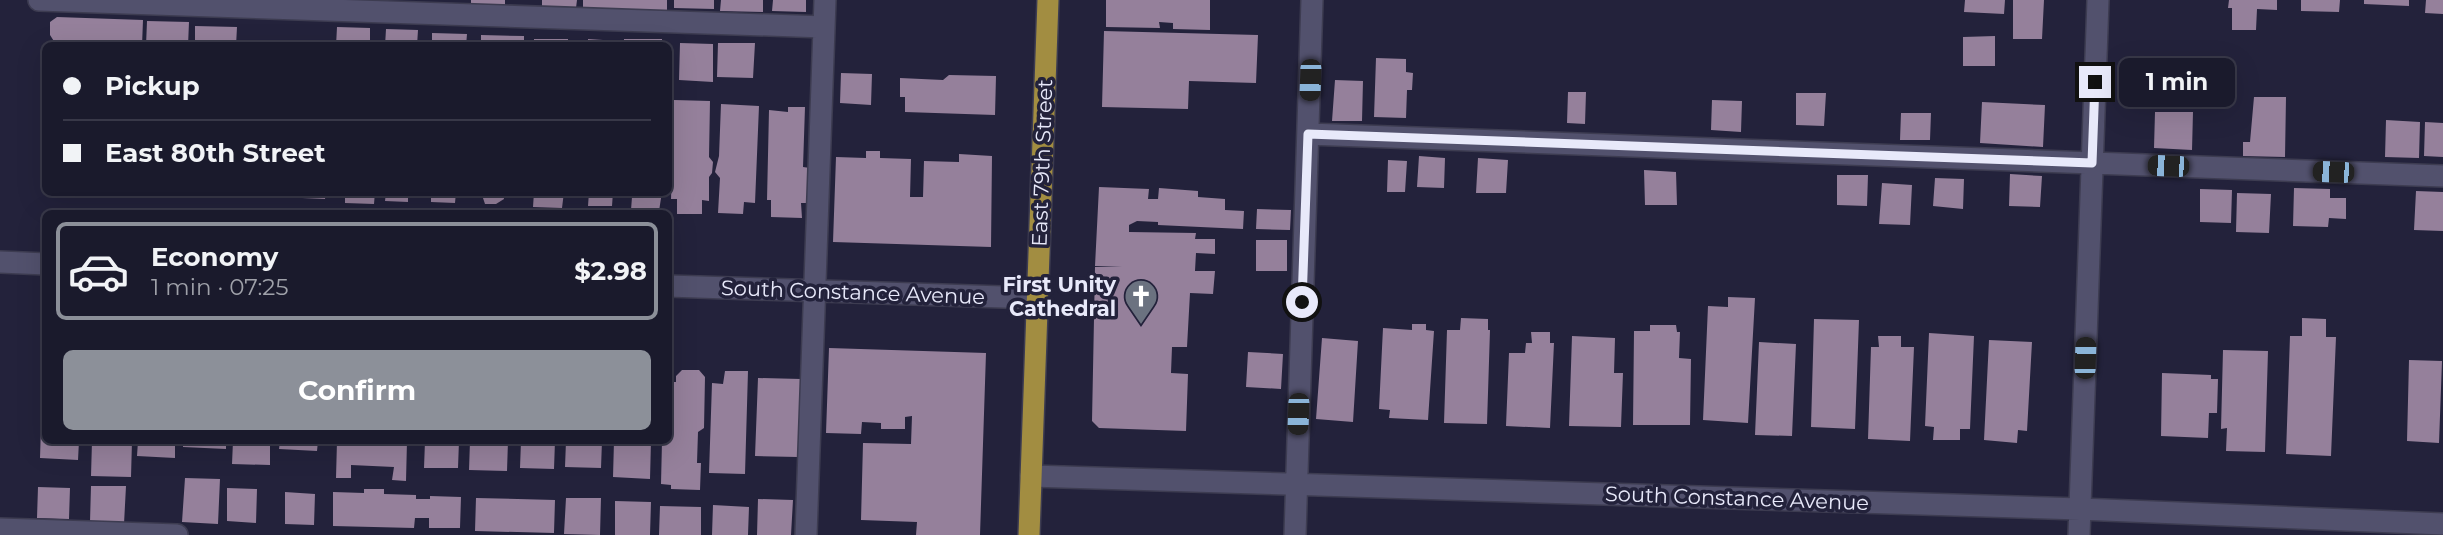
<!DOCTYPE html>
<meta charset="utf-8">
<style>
body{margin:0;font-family:Montserrat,sans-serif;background:#272738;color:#f1f3f6;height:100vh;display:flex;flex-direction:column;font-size:26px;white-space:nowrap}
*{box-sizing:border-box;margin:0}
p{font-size:23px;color:#9fa1a9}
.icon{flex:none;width:38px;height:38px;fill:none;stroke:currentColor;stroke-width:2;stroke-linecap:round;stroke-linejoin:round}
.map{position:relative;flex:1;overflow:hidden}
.sheet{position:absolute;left:42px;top:210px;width:630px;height:234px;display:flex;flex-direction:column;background:#1a1a2c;border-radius:10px;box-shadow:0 7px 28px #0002,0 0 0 2px #383848}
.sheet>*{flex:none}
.hud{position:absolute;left:42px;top:42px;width:630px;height:154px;border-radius:10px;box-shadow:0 7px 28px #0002,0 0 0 2px #383848;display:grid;align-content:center;height:154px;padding:0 21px;background:#1a1a2c}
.end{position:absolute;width:32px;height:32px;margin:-16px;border:9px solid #e8e9fa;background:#111;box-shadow:0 0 0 4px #111}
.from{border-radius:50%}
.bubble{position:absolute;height:49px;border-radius:10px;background:#1a1a2c;box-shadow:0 7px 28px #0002,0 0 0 2px #383848;font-size:23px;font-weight:700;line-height:49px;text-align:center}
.car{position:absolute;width:21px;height:42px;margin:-21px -10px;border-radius:9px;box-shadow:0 0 5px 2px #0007;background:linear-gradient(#222 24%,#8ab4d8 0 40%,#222 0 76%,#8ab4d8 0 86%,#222 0)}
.hud b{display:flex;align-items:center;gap:24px;height:66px;font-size:26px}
.hud b+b{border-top:2px solid #383848}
.hud i{width:18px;height:18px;background:#f1f3f6}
ul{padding:12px 0 0;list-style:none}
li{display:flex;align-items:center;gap:21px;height:98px;margin:0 14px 10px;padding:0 7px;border:4px solid transparent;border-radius:10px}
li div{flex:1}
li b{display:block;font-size:26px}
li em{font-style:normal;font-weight:700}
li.active{border-color:#8c9099}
li>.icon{width:63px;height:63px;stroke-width:1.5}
.button{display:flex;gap:14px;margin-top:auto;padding:14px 21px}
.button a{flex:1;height:80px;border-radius:10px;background:#8c9099;color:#fff;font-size:28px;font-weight:700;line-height:80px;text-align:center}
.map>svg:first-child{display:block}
.building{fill:#95809b}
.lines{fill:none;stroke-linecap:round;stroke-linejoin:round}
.minor-casing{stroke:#3d3c51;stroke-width:24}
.major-casing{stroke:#3d3c51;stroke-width:24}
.minor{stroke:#52516d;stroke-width:21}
.major{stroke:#a28d41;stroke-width:21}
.route{stroke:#e8e9fa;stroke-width:9}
.labels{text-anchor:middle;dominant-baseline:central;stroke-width:7;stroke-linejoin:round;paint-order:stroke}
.street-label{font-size:21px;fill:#e8e9fa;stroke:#23223b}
.poi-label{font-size:21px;font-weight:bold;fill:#e8e9fa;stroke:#23223b;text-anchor:end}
</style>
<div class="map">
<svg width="2443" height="535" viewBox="0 0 2443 535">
<rect width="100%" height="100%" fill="#23223b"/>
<path class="building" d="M471 0H505V6L471 5Z
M542 0H577L576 8H542Z
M583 0H667V11L583 8Z
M674 0H714V9L674 8Z
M721 0H763V12L720 11Z
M773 0H806V12L772 11Z
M1106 0H1210V30L1173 29V23L1159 22 1160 28 1106 27Z
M1965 0H2005L2004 14 1964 12Z
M2013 0H2044L2042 39H2013Z
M2229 0H2277V10L2257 9 2256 30H2232V8H2228Z
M2301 0H2340L2339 12 2301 11Z
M2364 0H2409V6L2364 4Z
M2426 0H2443V14L2425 13Z
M57 17 143 20 142 46H57L50 35V22Z
M147 21 189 22 188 46H146Z
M195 26 237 27 236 46H195Z
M337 27 370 28V46H336Z
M386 29 418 30 417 46H385Z
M1104 31 1258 35 1256 83 1189 81 1188 109 1102 107Z
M432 33 467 34 466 46H432Z
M481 35 524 36V46H481Z
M1995 36V66H1963V37Z
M534 39H568V46H534Z
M588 39 618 41V46H588Z
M624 39H662V46H624Z
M680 43 713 44V82L679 80Z
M718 43H755L753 78 717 77Z
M1376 58 1406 59V72L1413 73 1412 90H1407L1406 118 1374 117Z
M841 73 872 74 871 105 840 103Z
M949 75 996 76 995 115 905 112V97H900V78L943 80Z
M1335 80 1363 81 1362 121H1332Z
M1568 92H1586L1585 124 1567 123Z
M1796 93H1826L1824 126 1796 125Z
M2254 97H2286L2285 157 2243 156V142H2250Z
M674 100 710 101 709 157 713 162 712 173 709 177V201L702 200V214H677V199H671Z
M1712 100 1742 101 1741 132 1711 130Z
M1982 102 2045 105 2043 147 1980 143Z
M721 104 759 106 755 203 744 202 743 214 718 213 720 178 715 172 719 156Z
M788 107H805L803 167 810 168 809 203H801L802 218 771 217V200H767L769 110 788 112Z
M2155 112H2193L2192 150 2154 148Z
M1901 113H1931L1930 140H1900Z
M2386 120 2420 122 2419 158 2385 157Z
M2425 122 2443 123V157L2424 156Z
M866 151H880V158L911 159 910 197H923L924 161 959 162V154L992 156 991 247 833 242 836 157 866 158Z
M1419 156 1445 158 1444 188 1417 187Z
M1478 158 1508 160 1506 193H1476Z
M1388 160 1407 161 1405 192H1387Z
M1644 170 1676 172 1677 205H1645Z
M2010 174 2042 176 2040 207 2009 206Z
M1837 175H1868L1867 206 1837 205Z
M1935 178 1964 179 1963 209 1933 206Z
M1882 183 1912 185 1910 225 1879 224Z
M1099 187 1149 189 1148 199H1158L1159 188 1198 191V197L1225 199V210L1244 211 1243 229 1158 225V222L1137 221 1129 225V232L1196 233 1195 239H1215V254L1196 253 1195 271H1215L1213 294 1190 293 1187 347H1172L1171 373 1188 374 1186 431 1099 428 1092 421 1095 267H1122L1095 266Z
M2294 188 2330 189V198H2346V219L2329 218 2328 227 2293 226Z
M2200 189 2232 190 2231 223 2200 222Z
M2416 191 2443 192V231L2414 230Z
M242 192H268V198L241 197Z
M302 192H326L325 199 302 198Z
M345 192H375L374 204 345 203Z
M386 192H408V202L385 201Z
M431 192H456L455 203 431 202Z
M481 192H503L504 199 496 204H485Z
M534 192H564L562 208 533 207Z
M589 192H613L612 206H588Z
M619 192H662L659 211 631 210 632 197 619 196Z
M2237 193 2271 194 2269 233 2236 232Z
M1257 209 1291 210 1290 230 1256 229Z
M1256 240H1287V271H1256Z
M1728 297 1755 298 1748 423 1703 420 1708 306 1728 307Z
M1461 318 1488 319V330H1490L1487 424 1444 423 1447 330H1460Z
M2302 318 2326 319V337H2336L2331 456 2286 454 2290 336H2302Z
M1814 319 1859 320 1855 429 1811 427Z
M1412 324H1426V330L1434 331 1428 420 1389 418 1390 410 1379 409 1383 328 1412 330Z
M1650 325H1676L1677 332H1680L1679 358 1691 359 1690 425H1633L1634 331H1650Z
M1531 332H1550V343H1554L1550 428 1506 426 1509 353H1525L1526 343H1532Z
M1929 333 1974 336 1970 429H1960V440H1933L1934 427 1925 426Z
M1572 336 1615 338 1614 373H1623L1621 427 1569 426Z
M1878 336H1901V347H1914L1910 441 1868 439 1871 347H1879Z
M1322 338 1358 341 1353 422 1316 419Z
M1989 340 2032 342 2027 431 2018 430 2017 443 1984 440Z
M1759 342 1796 344 1792 436 1755 435Z
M829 348 986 353 980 535H916L917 522 861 520 863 443 911 444 912 416 905 417V429H881V423L862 422 861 434 826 433Z
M2223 350 2268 351 2265 452 2226 451 2227 428 2221 429Z
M1248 352 1283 354 1281 389 1246 387Z
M2409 360 2442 361 2439 443 2407 441Z
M43 361H46V441H79L78 460 40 458Z
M682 370H699L705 377 704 428 698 432 697 463H701L700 490 671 489V485L661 484 662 441H668V382H676V376Z
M725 371H748L745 474 709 473 712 383 723 384Z
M2162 373 2211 375V379H2218L2217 413H2209L2208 438 2161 436Z
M758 378 801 379 798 457 755 456Z
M92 441H132L131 477 91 476Z
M138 441H175V458L137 456Z
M183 441H226V449L183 447Z
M233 441H270V465L232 464Z
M280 441H318L317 451 279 449Z
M337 441H407L406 481 392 480 394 467 351 465V478H336Z
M425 441H459L458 468H424Z
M470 441H508L507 471 469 470Z
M521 441H555L554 469 520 468Z
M566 441H602L601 468 565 467Z
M614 441H651L650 479 613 477Z
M185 478 220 479 218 524 182 522Z
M91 486H126L124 524 90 522Z
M38 487 70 488 69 519 37 518Z
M227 488 257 489 256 523 227 521Z
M364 489H384V494L416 495V499H430V496L461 497 460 528H429V518H415L414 528 333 526V492L364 493Z
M285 492 315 494 314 525 285 524Z
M476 498 555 500 554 533 475 531Z
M566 498H601L600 535 564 534Z
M758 499 793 500 791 535H757Z
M615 501 651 502 650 535H615Z
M713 505 749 507 748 535H712Z
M660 506 701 507V535H659Z"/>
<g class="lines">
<defs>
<path id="minor" d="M39 0 824 27
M1308 134 2443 176
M0 262 46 264
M668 286 1037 298
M1031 476 2080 509 2443 524
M0 529 177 535
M806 535 825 0
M1295 535 1312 0
M2079 535 2098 0"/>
<path id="major" d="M1029 535 1048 0"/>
</defs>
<use href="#minor" class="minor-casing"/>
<use href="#major" class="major-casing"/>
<use href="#minor" class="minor"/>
<use href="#major" class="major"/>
</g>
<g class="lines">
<path class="route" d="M1302 302 1308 134 2092 163 2095 82"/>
</g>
<defs>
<symbol id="church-pin" viewBox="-11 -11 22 30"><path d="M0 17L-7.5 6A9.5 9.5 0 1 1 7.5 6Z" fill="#6b7280" stroke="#23223b"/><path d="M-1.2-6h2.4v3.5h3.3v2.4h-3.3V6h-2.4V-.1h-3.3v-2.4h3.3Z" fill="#fff"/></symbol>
</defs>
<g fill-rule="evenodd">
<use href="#church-pin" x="1122" y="277" width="38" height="52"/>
</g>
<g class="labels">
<g class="street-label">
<text transform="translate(1042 163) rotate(-88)">East 79th Street</text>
<text transform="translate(853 292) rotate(2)">South Constance Avenue</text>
<text transform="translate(1737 498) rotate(2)">South Constance Avenue</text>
</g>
<g class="poi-label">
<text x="1116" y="284">First Unity<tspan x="1116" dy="24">Cathedral</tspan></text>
</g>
</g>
</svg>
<i class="end from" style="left:1302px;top:302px"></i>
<i class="end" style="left:2095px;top:82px"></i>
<div class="bubble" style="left:2119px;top:58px;width:116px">1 min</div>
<i class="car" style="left:1310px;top:80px;rotate:182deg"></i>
<i class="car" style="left:2168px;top:166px;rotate:272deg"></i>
<i class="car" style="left:2333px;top:172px;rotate:272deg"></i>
<i class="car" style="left:2085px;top:358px;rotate:2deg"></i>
<i class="car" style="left:1298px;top:414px;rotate:182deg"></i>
<div class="hud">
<b><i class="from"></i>Pickup</b>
<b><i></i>East 80th Street</b>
</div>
<section class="sheet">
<ul>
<li class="active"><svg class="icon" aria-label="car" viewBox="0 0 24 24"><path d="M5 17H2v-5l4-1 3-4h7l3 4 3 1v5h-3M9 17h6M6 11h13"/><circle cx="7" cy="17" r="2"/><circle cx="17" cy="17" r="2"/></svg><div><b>Economy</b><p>1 min · 07:25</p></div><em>$2.98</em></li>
</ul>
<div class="button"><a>Confirm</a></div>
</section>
</div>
